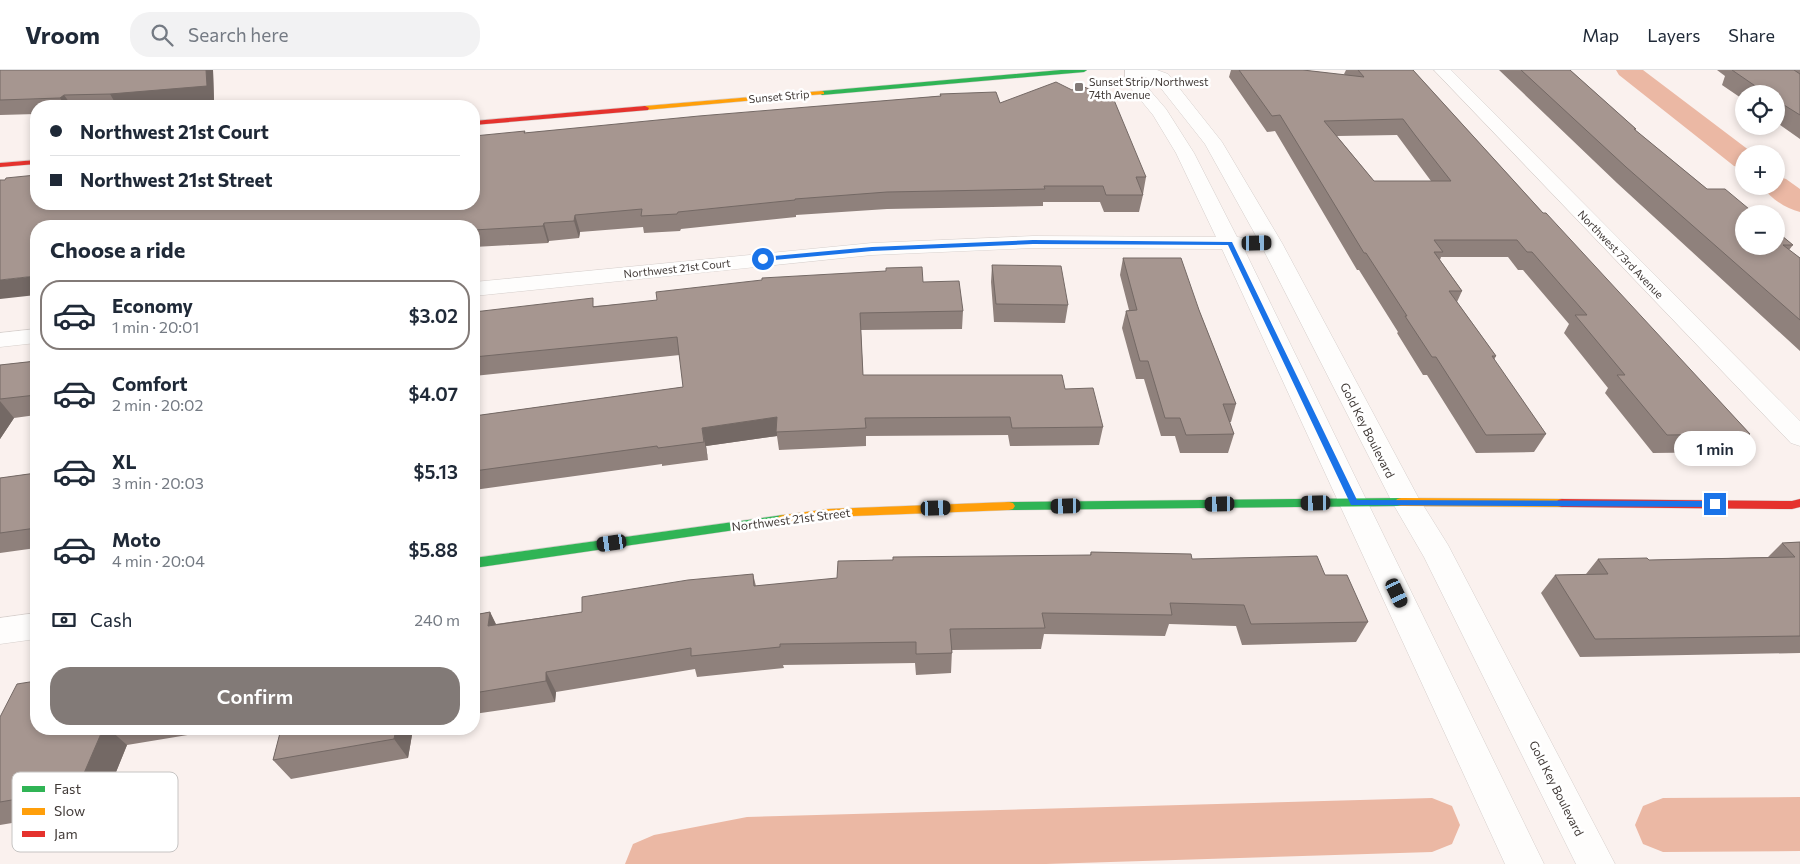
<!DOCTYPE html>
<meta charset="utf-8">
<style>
body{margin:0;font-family:Commissioner,sans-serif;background:#f2f2f3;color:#1f2937;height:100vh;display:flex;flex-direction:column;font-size:19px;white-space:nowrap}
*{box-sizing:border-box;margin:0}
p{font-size:16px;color:#747a83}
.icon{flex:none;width:28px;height:28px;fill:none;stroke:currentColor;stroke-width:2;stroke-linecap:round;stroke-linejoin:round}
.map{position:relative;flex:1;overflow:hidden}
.details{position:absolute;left:30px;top:150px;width:450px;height:515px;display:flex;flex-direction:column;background:#fff;border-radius:20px;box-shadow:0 2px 8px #0003}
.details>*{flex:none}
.banner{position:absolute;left:30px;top:30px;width:450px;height:110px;border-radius:20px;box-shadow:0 2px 8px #0003;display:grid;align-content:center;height:110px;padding:0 20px;background:#fff}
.controls{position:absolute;left:1735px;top:15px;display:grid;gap:10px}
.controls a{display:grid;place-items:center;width:50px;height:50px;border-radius:50%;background:#fff;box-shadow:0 2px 8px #0003;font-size:25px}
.end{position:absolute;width:22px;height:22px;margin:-11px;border:6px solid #1a73e8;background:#fff;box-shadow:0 0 0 2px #fff}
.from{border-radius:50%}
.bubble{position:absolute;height:35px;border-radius:18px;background:#fff;box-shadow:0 2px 8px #0003;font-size:16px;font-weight:600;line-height:35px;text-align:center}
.car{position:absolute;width:15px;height:30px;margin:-15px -8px;border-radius:6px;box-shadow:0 0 4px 1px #0007;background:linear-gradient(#222 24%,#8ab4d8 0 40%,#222 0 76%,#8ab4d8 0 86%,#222 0)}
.banner b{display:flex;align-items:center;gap:18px;height:48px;font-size:19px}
.banner b+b{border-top:1px solid #e0e1e3}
.banner i{width:12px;height:12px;background:#1f2937}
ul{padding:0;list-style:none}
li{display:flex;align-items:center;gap:15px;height:70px;margin:0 10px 8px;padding:0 10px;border:2px solid transparent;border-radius:20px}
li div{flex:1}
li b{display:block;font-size:19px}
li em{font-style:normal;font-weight:600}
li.current{border-color:#827a77}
li>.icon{width:45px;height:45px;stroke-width:1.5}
h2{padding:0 20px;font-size:22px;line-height:60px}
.pay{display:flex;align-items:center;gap:12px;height:55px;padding:0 20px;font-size:19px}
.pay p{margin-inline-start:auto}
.button{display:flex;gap:10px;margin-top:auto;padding:10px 20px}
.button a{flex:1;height:58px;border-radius:20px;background:#827a77;color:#fff;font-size:20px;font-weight:600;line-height:58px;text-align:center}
header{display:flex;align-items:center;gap:30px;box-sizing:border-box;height:70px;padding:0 25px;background:#fff;border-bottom:1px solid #e0e1e3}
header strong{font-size:24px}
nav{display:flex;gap:28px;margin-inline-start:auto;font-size:18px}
.search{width:350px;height:45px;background:#f2f2f3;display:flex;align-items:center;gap:12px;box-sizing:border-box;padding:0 18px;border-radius:20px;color:#747a83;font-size:19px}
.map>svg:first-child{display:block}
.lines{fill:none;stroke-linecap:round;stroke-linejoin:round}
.canal{fill:#ebb8a4;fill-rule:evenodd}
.street-casing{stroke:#d6cfcc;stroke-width:1}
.fast-casing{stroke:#d6cfcc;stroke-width:1}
.slow-casing{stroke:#d6cfcc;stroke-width:1}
.jam-casing{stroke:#d6cfcc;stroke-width:1}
.street{fill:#fefdfc;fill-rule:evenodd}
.fast{fill:#30b455;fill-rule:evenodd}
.slow{fill:#ff9f0a;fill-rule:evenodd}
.jam{fill:#e5322d;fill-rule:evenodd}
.wall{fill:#8f817c;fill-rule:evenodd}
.shaded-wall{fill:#746965}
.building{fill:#a69690;stroke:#746965;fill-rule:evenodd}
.route{fill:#1a73e8}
.poi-dot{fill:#827a77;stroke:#fff;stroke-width:2}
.labels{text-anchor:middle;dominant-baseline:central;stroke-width:5;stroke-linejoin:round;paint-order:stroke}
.far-poi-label{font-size:11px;fill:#413a37;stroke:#fff;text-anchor:start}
.far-street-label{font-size:11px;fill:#413a37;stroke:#fff}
.street-label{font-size:12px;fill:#413a37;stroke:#fff}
.key{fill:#fff;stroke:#c6c4c3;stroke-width:1}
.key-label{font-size:14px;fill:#413a37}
</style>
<header>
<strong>Vroom</strong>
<div class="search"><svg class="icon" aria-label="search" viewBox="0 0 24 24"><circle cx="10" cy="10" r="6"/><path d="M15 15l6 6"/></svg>Search here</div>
<nav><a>Map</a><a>Layers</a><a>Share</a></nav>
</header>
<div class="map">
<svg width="1800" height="794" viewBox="0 0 1800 794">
<rect width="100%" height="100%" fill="#faf1ee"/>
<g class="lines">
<path class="canal" d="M1616 0H1643L1754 84H1744V98L1734 96 1619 5Z
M1776 106 1786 109 1800 119V142C1786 139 1770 128 1762 116H1776Z
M1800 727V781L1663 782 1643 774 1635 755 1643 736 1663 728Z
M1432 728 1452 736 1460 755 1452 774 1432 782 1046 794H625L633 774 654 765 747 747Z"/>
<defs>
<path id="street" d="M1125 0H1157L1168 4 1222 72 1282 173 1418 427 1448 475 1615 794H1576L1424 487 1392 432 1260 173 1205 74 1156 12 1141 5V10L1166 39 1194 83 1237 167 1252 169 1256 173 1252 177 1244 179 1544 794H1505L1222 179 1033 178 872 185 474 226V212L872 173 1033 166 1216 167 1176 83 1153 45 1125 11Z
M1434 0H1451L1800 351V376L1791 373Z
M36 259V273L0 277V263Z
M36 543V569L0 574V548Z"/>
<path id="fast" d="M1061 0H1087L1084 2 822 25 819 23 822 21Z
M1401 428 1405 429 1407 432 1405 435 1401 436 1009 440 1005 439 1003 436 1005 433 1009 432Z
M783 445 787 446 789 449 787 452 783 453 474 498V488Z"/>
<path id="slow" d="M822 21 824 22V24L645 40 641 38 645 36Z
M1401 428 1562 429 1566 430 1568 433 1566 436 1562 437 1401 436 1397 435 1395 432 1397 429Z
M1009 432 1013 433 1015 436 1013 439 1009 440 828 447 783 453 779 452 777 449 779 446 783 445 828 439Z"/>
<path id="jam" d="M645 36 649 38 648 40 474 55V51Z
M36 90V94L0 97V93Z
M1562 429 1792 431 1800 429V437L1792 439 1562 437 1558 436 1556 433 1558 430Z"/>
</defs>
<use href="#street" class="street-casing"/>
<use href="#fast" class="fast-casing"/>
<use href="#slow" class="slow-casing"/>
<use href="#jam" class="jam-casing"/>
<use href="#street" class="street"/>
<use href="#fast" class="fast"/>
<use href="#slow" class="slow"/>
<use href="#jam" class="jam"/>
</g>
<path class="wall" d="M0 0H213L214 31 151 36H36V44L0 45Z
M1231 0H1303L1345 5 1344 4 1346 0H1413L1543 143 1750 364 1735 382 1653 383 1605 323 1608 318 1564 263 1569 254 1523 200H1518L1508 187H1441L1440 190 1462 221 1457 232 1496 286 1494 290 1546 364 1534 382 1476 383 1427 305H1423L1397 263 1398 262 1359 200H1357L1275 61 1267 62 1229 7ZM1397 65 1431 111H1374L1337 66Z
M1499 0H1570L1636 59 1635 60 1707 119 1776 161 1793 175 1789 180 1800 188V281L1617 113Z
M1717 0H1800V69L1776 52V24H1744V30L1722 15 1725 6Z
M940 24 1000 33 1146 107 1143 124H1142L1143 125 1139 142H1104L1100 132H1043V136L887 139 796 145V147L681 159 680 161 644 163 643 157 580 162 579 168 549 171 548 173 474 177V156H36V134L525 61V63L940 26Z
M1123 188 1199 240 1236 334 1231 352H1229L1234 364 1228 383H1180L1175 366H1161L1144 309H1136L1122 258 1126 241 1129 240 1120 205Z
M992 195 1068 235 1065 253 994 252 991 212Z
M923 212 963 241 962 259 861 260 863 305 1065 319 1103 357 1099 375 1010 376 1008 365 866 366V376L779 380 777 366 706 376 708 390 662 396V394L474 420V346L683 317 680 285 474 306V242L595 236Z
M36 291V345L14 348 0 369V295Z
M36 403V478L0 483V408Z
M1800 472V583L1580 587 1541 523 1555 505 1586 504 1598 489 1649 490 1768 487 1782 473Z
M1091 482 1192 489 1325 505 1368 552 1356 572 1242 575 1236 556 1169 554 1165 566 1044 564 1041 579 952 580 951 603 916 605 915 593 783 595 784 598 697 607 695 599 556 622 555 632 474 644V545L490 542 496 554 582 542 753 504 756 516 1090 485Z
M0 647 36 659H224L127 675 88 771 46 778 20 760 24 751 0 755Z
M281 659H413L408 688 291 709 273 690Z"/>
<path class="shaded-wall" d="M206 0H213L214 31 151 36H117L110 24Z
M64 25 72 36H65L60 28Z
M575 145 580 162 579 168 574 151Z
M544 153 549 171 548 173 543 156Z
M36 206V225L0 229V210Z
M0 331 14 348 0 369Z
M777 347V366L706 376 708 390 702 358Z
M490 542 500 563 488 556Z
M546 602 556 622 555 632 546 611Z
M103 659H109L127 675 88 771 63 752Z
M396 659H413L408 688 394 669Z"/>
<path class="building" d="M0 0H206L207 16 110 24 64 25 60 28 0 30Z
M1239 0H1303L1364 7 1358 0H1413L1543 143H1546L1750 364 1667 365 1617 305H1625L1575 245H1587L1532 182H1527L1517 170H1434L1443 182H1434L1462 221H1449L1496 286H1492L1546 364 1486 365 1436 287H1432L1405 246H1407L1366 183H1364L1280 45 1272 46ZM1403 49 1415 65 1451 111H1374L1324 51Z
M1521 0H1570L1636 59H1634L1707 119H1725L1755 144H1744V176H1776V161L1793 175H1783L1800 188V250L1626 97Z
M1732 0H1794L1800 4V45L1776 30V24H1767Z
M1056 12 1072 20 1082 16 1114 30 1146 107H1136L1143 125H1106L1103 116H1044L1045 119 887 122 795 129V130L678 142 677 144 641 146 642 139 575 145 574 151 544 153 543 156 474 160V156H36V206L0 210V110H5L6 108 36 105V134H474V66L525 61 524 63 699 46 941 26 940 24 996 22 1000 33Z
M1123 188H1181L1199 240 1236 334H1223L1234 364 1186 365 1180 348H1165L1148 291H1140L1126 241 1137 240Z
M992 195 1061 196 1068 235 996 234Z
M922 197 923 212 959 211 963 241 860 243 863 305H1062L1065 319 1093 318 1103 357 1012 358 1010 347 865 348 866 358 776 362 777 347 702 358 704 372 658 378 657 376 474 401V346L683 317 677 267 474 287V242L593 228V237L657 230 656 222 762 210V208L886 201V198Z
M36 291V325L0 329V295Z
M36 403V458L0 463V408Z
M1800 472V566L1595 569 1555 505 1608 504 1598 489 1647 488 1649 490 1795 487 1782 473Z
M1091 482 1191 484 1192 489 1317 486 1325 505H1347L1368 552 1251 554 1244 535 1170 533 1172 545 1042 543 1045 558 950 559 952 583 916 584V572L780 574V577L691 586V578L546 602V611L474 623V545L490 542 488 556 582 542V527L688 510 753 504 754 516 837 508 838 491 893 490V487L1091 485Z
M36 611V659H103L63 752 20 760 35 726 0 732V647L17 614Z
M281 659H396L394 669 273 690Z"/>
<path class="route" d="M1033 170 1232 172 1357 430 1715 431 1719 434 1715 437 1351 435 1228 175 1033 174 872 181 763 191 760 189 763 187 872 177Z"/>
<rect class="poi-dot" x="1074" y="12" width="10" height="10" rx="2.5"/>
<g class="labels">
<g class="far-poi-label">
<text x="1089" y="11">Sunset Strip/Northwest<tspan x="1089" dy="13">74th Avenue</tspan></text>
</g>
<g class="far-street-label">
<text transform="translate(779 26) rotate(-5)">Sunset Strip</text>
<text transform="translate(1621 184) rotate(46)">Northwest 73rd Avenue</text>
<text transform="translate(677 198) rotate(-6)">Northwest 21st Court</text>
</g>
<g class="street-label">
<text transform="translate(1368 360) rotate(63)">Gold Key Boulevard</text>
<text transform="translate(791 449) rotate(-7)">Northwest 21st Street</text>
<text transform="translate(1557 718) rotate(63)">Gold Key Boulevard</text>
</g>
</g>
<rect x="12" y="702" width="166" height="80" rx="8" class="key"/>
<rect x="22" y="716" width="23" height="6" fill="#30b455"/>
<rect x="22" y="738" width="23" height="7" fill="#ff9f0a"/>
<rect x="22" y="761" width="23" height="6" fill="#e5322d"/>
<g class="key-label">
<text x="54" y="724">Fast</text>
<text x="54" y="746">Slow</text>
<text x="54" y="769">Jam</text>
</g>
</svg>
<div class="controls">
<a><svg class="icon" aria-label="locate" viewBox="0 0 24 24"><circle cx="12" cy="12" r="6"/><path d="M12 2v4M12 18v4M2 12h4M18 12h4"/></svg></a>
<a>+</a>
<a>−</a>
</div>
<i class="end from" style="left:763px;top:189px"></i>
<i class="end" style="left:1715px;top:434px"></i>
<div class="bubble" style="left:1674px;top:361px;width:82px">1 min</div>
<i class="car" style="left:1257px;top:173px;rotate:89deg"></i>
<i class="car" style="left:1316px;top:433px;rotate:269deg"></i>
<i class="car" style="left:1220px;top:434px;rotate:269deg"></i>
<i class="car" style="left:1066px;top:436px;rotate:269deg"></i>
<i class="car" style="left:936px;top:438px;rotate:88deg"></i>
<i class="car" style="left:612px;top:473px;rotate:262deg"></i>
<i class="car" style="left:1397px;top:523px;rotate:155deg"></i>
<div class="banner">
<b><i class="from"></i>Northwest 21st Court</b>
<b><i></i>Northwest 21st Street</b>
</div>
<section class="details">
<h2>Choose a ride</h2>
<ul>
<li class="current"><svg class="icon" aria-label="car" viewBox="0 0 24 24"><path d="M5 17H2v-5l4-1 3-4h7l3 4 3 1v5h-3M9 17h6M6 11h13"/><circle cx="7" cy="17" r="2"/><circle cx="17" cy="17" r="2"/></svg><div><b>Economy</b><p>1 min · 20:01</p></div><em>$3.02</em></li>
<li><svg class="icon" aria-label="car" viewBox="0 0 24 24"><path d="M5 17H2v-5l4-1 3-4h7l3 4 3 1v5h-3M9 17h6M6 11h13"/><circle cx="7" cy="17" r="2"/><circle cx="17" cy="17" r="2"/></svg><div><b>Comfort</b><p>2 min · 20:02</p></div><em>$4.07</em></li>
<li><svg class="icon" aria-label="car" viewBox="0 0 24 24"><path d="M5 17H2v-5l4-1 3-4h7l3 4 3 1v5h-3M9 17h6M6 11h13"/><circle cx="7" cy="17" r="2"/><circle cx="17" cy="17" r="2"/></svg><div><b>XL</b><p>3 min · 20:03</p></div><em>$5.13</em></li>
<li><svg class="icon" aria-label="car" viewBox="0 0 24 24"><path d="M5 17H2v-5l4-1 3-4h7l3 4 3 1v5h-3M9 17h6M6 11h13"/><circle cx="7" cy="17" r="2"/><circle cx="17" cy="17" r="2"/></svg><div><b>Moto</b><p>4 min · 20:04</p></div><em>$5.88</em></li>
</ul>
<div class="pay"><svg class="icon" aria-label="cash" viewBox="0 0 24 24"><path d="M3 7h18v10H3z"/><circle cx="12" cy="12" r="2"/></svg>Cash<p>240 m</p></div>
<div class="button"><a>Confirm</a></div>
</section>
</div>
